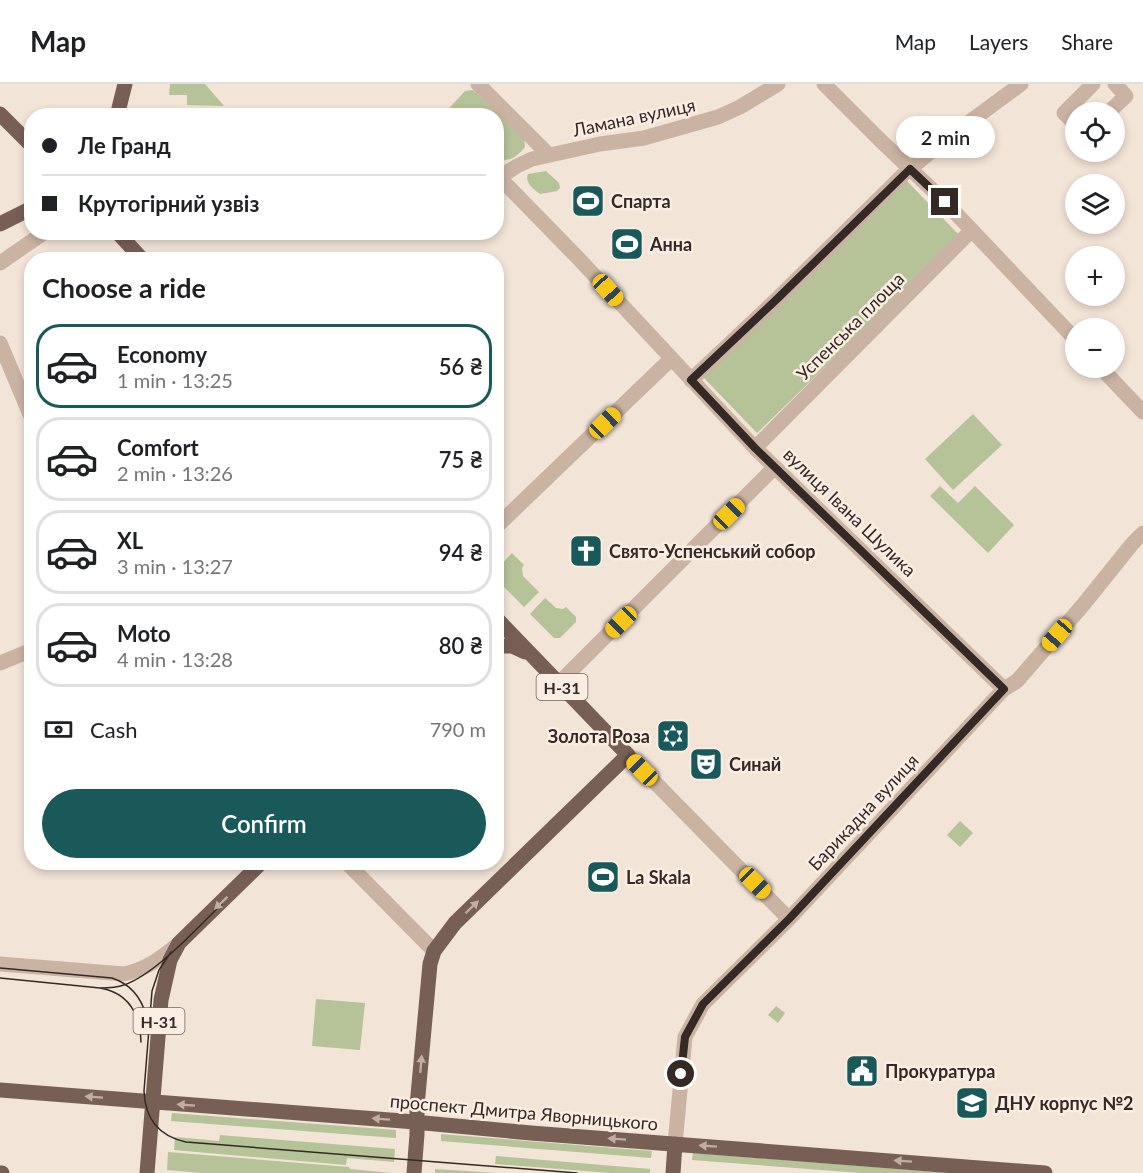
<!DOCTYPE html>
<meta charset="utf-8">
<style>
body{margin:0;font-family:Lato,sans-serif;background:#f6f6f6;color:#202124;height:100vh;display:flex;flex-direction:column;font-size:22px;white-space:nowrap}
*{box-sizing:border-box;margin:0}
p{font-size:20px;color:#757577}
.icon{flex:none;width:33px;height:33px;fill:none;stroke:currentColor;stroke-width:2;stroke-linecap:round;stroke-linejoin:round}
.map{position:relative;flex:1;overflow:hidden}
.details{position:absolute;left:24px;top:168px;width:480px;height:618px;display:flex;flex-direction:column;background:#fff;border-radius:24px;box-shadow:0 3px 9px #0003}
.details>*{flex:none}
.banner{position:absolute;left:24px;top:24px;width:480px;height:132px;border-radius:24px;box-shadow:0 3px 9px #0003;display:grid;align-content:center;height:132px;padding:0 18px;background:#fff}
.tools{position:absolute;left:1065px;top:18px;display:grid;gap:12px}
.tools a{display:grid;place-items:center;width:60px;height:60px;border-radius:50%;background:#fff;box-shadow:0 3px 9px #0003;font-size:30px}
.end{position:absolute;width:27px;height:27px;margin:-14px;border:8px solid #352925;background:#fff;box-shadow:0 0 0 3px #fff}
.from{border-radius:50%}
.bubble{position:absolute;height:42px;border-radius:21px;background:#fff;box-shadow:0 3px 9px #0003;font-size:20px;font-weight:600;line-height:42px;text-align:center}
.car{position:absolute;width:18px;height:36px;margin:-18px -9px;border-radius:8px;box-shadow:0 0 4px 2px #0007;background:linear-gradient(#f5c518 24%,#345 0 40%,#f5c518 0 76%,#345 0 86%,#f5c518 0)}
.banner b{display:flex;align-items:center;gap:21px;height:57px;font-size:22px}
.banner b+b{border-top:2px solid #e0e0e0}
.banner i{width:15px;height:15px;background:#202124}
ul{padding:0;list-style:none}
li{display:flex;align-items:center;gap:18px;height:84px;margin:0 12px 9px;padding:0 6px;border:3px solid #e0e0e0;border-radius:24px}
li div{flex:1}
li b{display:block;font-size:22px}
li em{font-style:normal;font-weight:600}
li.selected{border-color:#195959}
li>.icon{width:54px;height:54px;stroke-width:1.5}
h2{padding:0 18px;font-size:27px;line-height:72px}
.pay{display:flex;align-items:center;gap:15px;height:66px;padding:0 18px;font-size:22px}
.pay p{margin-inline-start:auto}
.button{display:flex;gap:12px;margin-top:auto;padding:12px 18px}
.button a{flex:1;height:69px;border-radius:36px;background:#195959;color:#fff;font-size:24px;font-weight:600;line-height:69px;text-align:center}
header{display:flex;align-items:center;gap:36px;box-sizing:border-box;height:84px;padding:0 30px;background:#fff;border-bottom:2px solid #e0e0e0}
header strong{font-size:28px}
nav{display:flex;gap:33px;margin-inline-start:auto;font-size:21px}
.map>svg:first-child{display:block}
.green{fill:#b6c297}
.lines{fill:none;stroke-linecap:round;stroke-linejoin:round}
.minor{stroke:#cbb3a3;stroke-width:15}
.major{stroke:#785f56;stroke-width:15}
.tram{stroke:#352925;stroke-width:1.5}
.oneway{fill:#c0aea4}
.route{stroke:#352925;stroke-width:8}
.labels{text-anchor:middle;dominant-baseline:central;stroke-width:5;stroke-linejoin:round;paint-order:stroke}
.shield{fill:#faeee4;stroke:#70645e;stroke-width:1.5}
.shield-label{font-size:16px;font-weight:bold;fill:#352925}
.street-label{font-size:18px;fill:#352925;stroke:#faeee4}
.poi-label{font-size:18px;font-weight:bold;fill:#352925;stroke:#faeee4;text-anchor:start}
</style>
<header>
<strong>Map</strong>
<nav><a>Map</a><a>Layers</a><a>Share</a></nav>
</header>
<div class="map">
<svg width="1143" height="1089" viewBox="0 0 1143 1089">
<rect width="100%" height="100%" fill="#f2e4d7"/>
<path class="green" d="M170 0H205L224 22 187 21V11H169Z
M473 6 524 54 525 63C518 72 509 79 497 75L496 32H442L465 7Z
M546 87 559 99 560 104 557 107 540 110C534 106 524 98 528 90Z
M906 96 960 152 757 349 703 293Z
M973 330 1002 361 953 406 925 375Z
M940 402 958 419 975 402 1014 441 988 469 930 412Z
M512 469 524 481 522 484 523 492 539 508 524 523 497 496V485Z
M545 514 556 524 563 525 566 523 576 533V538L560 554H554L530 530Z
M960 737 973 749 960 763 947 751Z
M316 915 365 919 360 966 312 962Z
M776 922 785 929 778 939 768 931Z
M172 1029 396 1046V1054L171 1037Z
M441 1050 652 1067 651 1074 441 1057Z
M220 1051 395 1065 394 1078 347 1074 346 1081 174 1066 175 1053 219 1057Z
M168 1068 349 1083 350 1085 392 1089H202L167 1086Z
M693 1069 950 1089H861L692 1076Z
M496 1072 650 1085V1089H611L495 1080Z
M435 1085 497 1089H435Z"/>
<g class="lines">
<path class="minor" d="M478 0 548 70
M824 0 879 55 945 118 1076 256
M1109 28 1126 12 1115 0
M1076 41 1064 29 1093 0
M496 90 579 175 755 364 1004 605
M500 93 517 82 532 75 600 60 644 54 718 33 740 23 778 0
M0 179 45 148
M0 259 32 335
M1101 284 1143 328
M691 296 777 215 905 89 949 53 1021 0
M755 364 971 147
M496 443 671 275
M0 579 32 566
M559 599 775 383
M628 671 789 835
M346 778 434 867
M0 880 124 890C146 885 160 875 177 861
M675 1060 685 953 703 920 789 835 1004 605 1017 597 1083 521 1132 460 1143 449"/>
<path class="major" d="M0 30 32 62
M117 32 125 0
M0 140 32 124
M117 148 143 176
M496 562H512L525 568
M0 1006 403 1037 531 1049 1045 1089
M0 1089H2
M147 1089 161 916 170 876 179 859 262 778
M414 1089 417 1050V1022L430 880 434 867 455 839 628 671 496 534
M673 1089 675 1060"/>
<path class="tram" d="M171 868 159 886 152 907 144 1007C145 1035 158 1052 186 1058L577 1089
M0 884 112 894C130 900 141 913 146 931
M0 894 100 904C108 904 116 904 124 901 156 890 197 844 222 820
M100 904C129 909 140 930 141 958"/>
</g>
<defs><path id="oneway-solid" d="M-6-.8H1V-3.2L6.5 0L1 3.2V.8H-6Z" transform="scale(1.5)"/></defs>
<g class="oneway">
<use href="#oneway-solid" transform="translate(221 819) rotate(136)"/>
<use href="#oneway-solid" transform="translate(472 823) rotate(-44)"/>
<use href="#oneway-solid" transform="translate(421 980) rotate(-85)"/>
<use href="#oneway-solid" transform="translate(94 1013) rotate(-176)"/>
<use href="#oneway-solid" transform="translate(186 1021) rotate(-176)"/>
<use href="#oneway-solid" transform="translate(381 1035) rotate(-176)"/>
<use href="#oneway-solid" transform="translate(617 1055) rotate(-176)"/>
<use href="#oneway-solid" transform="translate(708 1062) rotate(-176)"/>
<use href="#oneway-solid" transform="translate(903 1077) rotate(-176)"/>
</g>
<g class="lines">
<path class="route" d="M681 990 685 953 703 920 789 835 1004 605 755 364 691 296 777 215 910 85 945 118"/>
</g>
<defs>
<symbol id="stadium-square" viewBox="-11 -11 22 22"><rect x="-9" y="-9" width="18" height="18" rx="4" fill="#195959" stroke="#faeee4"/><path d="M0-5a6.5 5 0 1 0 0 10a6.5 5 0 1 0 0-10ZM-3.5-1.8h7v3.6h-7Z" fill="#fff"/></symbol>
<symbol id="church-square" viewBox="-11 -11 22 22"><rect x="-9" y="-9" width="18" height="18" rx="4" fill="#195959" stroke="#faeee4"/><path d="M-1.2-6h2.4v3.5h3.3v2.4h-3.3V6h-2.4V-.1h-3.3v-2.4h3.3Z" fill="#fff"/></symbol>
<symbol id="synagogue-square" viewBox="-11 -11 22 22"><rect x="-9" y="-9" width="18" height="18" rx="4" fill="#195959" stroke="#faeee4"/><path d="M0-6.5L5.6 3.2H-5.6ZM0 6.5L5.6-3.2H-5.6Z" fill="#fff"/></symbol>
<symbol id="theatre-square" viewBox="-11 -11 22 22"><rect x="-9" y="-9" width="18" height="18" rx="4" fill="#195959" stroke="#faeee4"/><path d="M-5-5.5Q0-4 5-5.5V0Q5 5 0 6Q-5 5-5 0ZM-3.3-2.5H-1v1.5H-3.3ZM1-2.5H3.3v1.5H1ZM-2.8 1Q0 5.5 2.8 1Z" fill="#fff"/></symbol>
<symbol id="civic-square" viewBox="-11 -11 22 22"><rect x="-9" y="-9" width="18" height="18" rx="4" fill="#195959" stroke="#faeee4"/><path d="M-.6-6.5H3V-4.5H.6V-3L4-1V1h2V6H-6V1h2V-1L-.6-3ZM-1.2 2.5V6h2.4V2.5Z" fill="#fff"/></symbol>
<symbol id="university-square" viewBox="-11 -11 22 22"><rect x="-9" y="-9" width="18" height="18" rx="4" fill="#195959" stroke="#faeee4"/><path d="M0-5L7-2L0 1L-7-2ZM-4 1L0 2.5L4 1V4Q0 6-4 4Z" fill="#fff"/></symbol>
</defs>
<g fill-rule="evenodd">
<use href="#stadium-square" x="569" y="98" width="38" height="38"/>
<use href="#stadium-square" x="608" y="141" width="38" height="38"/>
<use href="#church-square" x="567" y="448" width="38" height="38"/>
<use href="#synagogue-square" x="654" y="633" width="38" height="38"/>
<use href="#theatre-square" x="687" y="661" width="38" height="38"/>
<use href="#stadium-square" x="584" y="774" width="38" height="38"/>
<use href="#civic-square" x="843" y="968" width="38" height="38"/>
<use href="#university-square" x="953" y="1000" width="38" height="38"/>
</g>
<g class="labels">
<g class="shield">
<rect x="536.5" y="590" width="51" height="26" rx="4.5"/>
<rect x="133.5" y="924" width="51" height="26" rx="4.5"/>
</g>
<g class="shield-label">
<text x="562" y="603">Н-31</text>
<text x="159" y="937">Н-31</text>
</g>
<g class="street-label">
<text transform="translate(634 33) rotate(-12)">Ламана вулиця</text>
<text transform="translate(850 242) rotate(-45)">Успенська площа</text>
<text transform="translate(850 428) rotate(44)">вулиця Івана Шулика</text>
<text transform="translate(863 728) rotate(-47)">Барикадна вулиця</text>
<text transform="translate(524 1028) rotate(5)">проспект Дмитра Яворницького</text>
</g>
<g class="poi-label">
<text x="611" y="117">Спарта</text>
<text x="650" y="160">Анна</text>
<text x="609" y="467">Свято-Успенський собор</text>
<text x="650" y="652" text-anchor="end">Золота Роза</text>
<text x="729" y="680">Синай</text>
<text x="626" y="793">La Skala</text>
<text x="885" y="987">Прокуратура</text>
<text x="995" y="1019">ДНУ корпус №2</text>
</g>
</g>
</svg>
<div class="tools">
<a><svg class="icon" aria-label="locate" viewBox="0 0 24 24"><circle cx="12" cy="12" r="6"/><path d="M12 2v4M12 18v4M2 12h4M18 12h4"/></svg></a>
<a><svg class="icon" aria-label="layers" viewBox="0 0 24 24"><path d="M12 4l9 5-9 5-9-5zM3 14l9 5 9-5"/></svg></a>
<a>+</a>
<a>−</a>
</div>
<i class="end from" style="left:681px;top:990px"></i>
<i class="end" style="left:945px;top:118px"></i>
<div class="bubble" style="left:896px;top:32px;width:99px">2 min</div>
<i class="car" style="left:608px;top:206px;rotate:138deg"></i>
<i class="car" style="left:605px;top:339px;rotate:46deg"></i>
<i class="car" style="left:729px;top:430px;rotate:45deg"></i>
<i class="car" style="left:621px;top:538px;rotate:225deg"></i>
<i class="car" style="left:1057px;top:551px;rotate:221deg"></i>
<i class="car" style="left:642px;top:686px;rotate:315deg"></i>
<i class="car" style="left:755px;top:799px;rotate:135deg"></i>
<div class="banner">
<b><i class="from"></i>Ле Гранд</b>
<b><i></i>Крутогірний узвіз</b>
</div>
<section class="details">
<h2>Choose a ride</h2>
<ul>
<li class="selected"><svg class="icon" aria-label="car" viewBox="0 0 24 24"><path d="M5 17H2v-5l4-1 3-4h7l3 4 3 1v5h-3M9 17h6M6 11h13"/><circle cx="7" cy="17" r="2"/><circle cx="17" cy="17" r="2"/></svg><div><b>Economy</b><p>1 min · 13:25</p></div><em>56 ₴</em></li>
<li><svg class="icon" aria-label="car" viewBox="0 0 24 24"><path d="M5 17H2v-5l4-1 3-4h7l3 4 3 1v5h-3M9 17h6M6 11h13"/><circle cx="7" cy="17" r="2"/><circle cx="17" cy="17" r="2"/></svg><div><b>Comfort</b><p>2 min · 13:26</p></div><em>75 ₴</em></li>
<li><svg class="icon" aria-label="car" viewBox="0 0 24 24"><path d="M5 17H2v-5l4-1 3-4h7l3 4 3 1v5h-3M9 17h6M6 11h13"/><circle cx="7" cy="17" r="2"/><circle cx="17" cy="17" r="2"/></svg><div><b>XL</b><p>3 min · 13:27</p></div><em>94 ₴</em></li>
<li><svg class="icon" aria-label="car" viewBox="0 0 24 24"><path d="M5 17H2v-5l4-1 3-4h7l3 4 3 1v5h-3M9 17h6M6 11h13"/><circle cx="7" cy="17" r="2"/><circle cx="17" cy="17" r="2"/></svg><div><b>Moto</b><p>4 min · 13:28</p></div><em>80 ₴</em></li>
</ul>
<div class="pay"><svg class="icon" aria-label="cash" viewBox="0 0 24 24"><path d="M3 7h18v10H3z"/><circle cx="12" cy="12" r="2"/></svg>Cash<p>790 m</p></div>
<div class="button"><a>Confirm</a></div>
</section>
</div>
